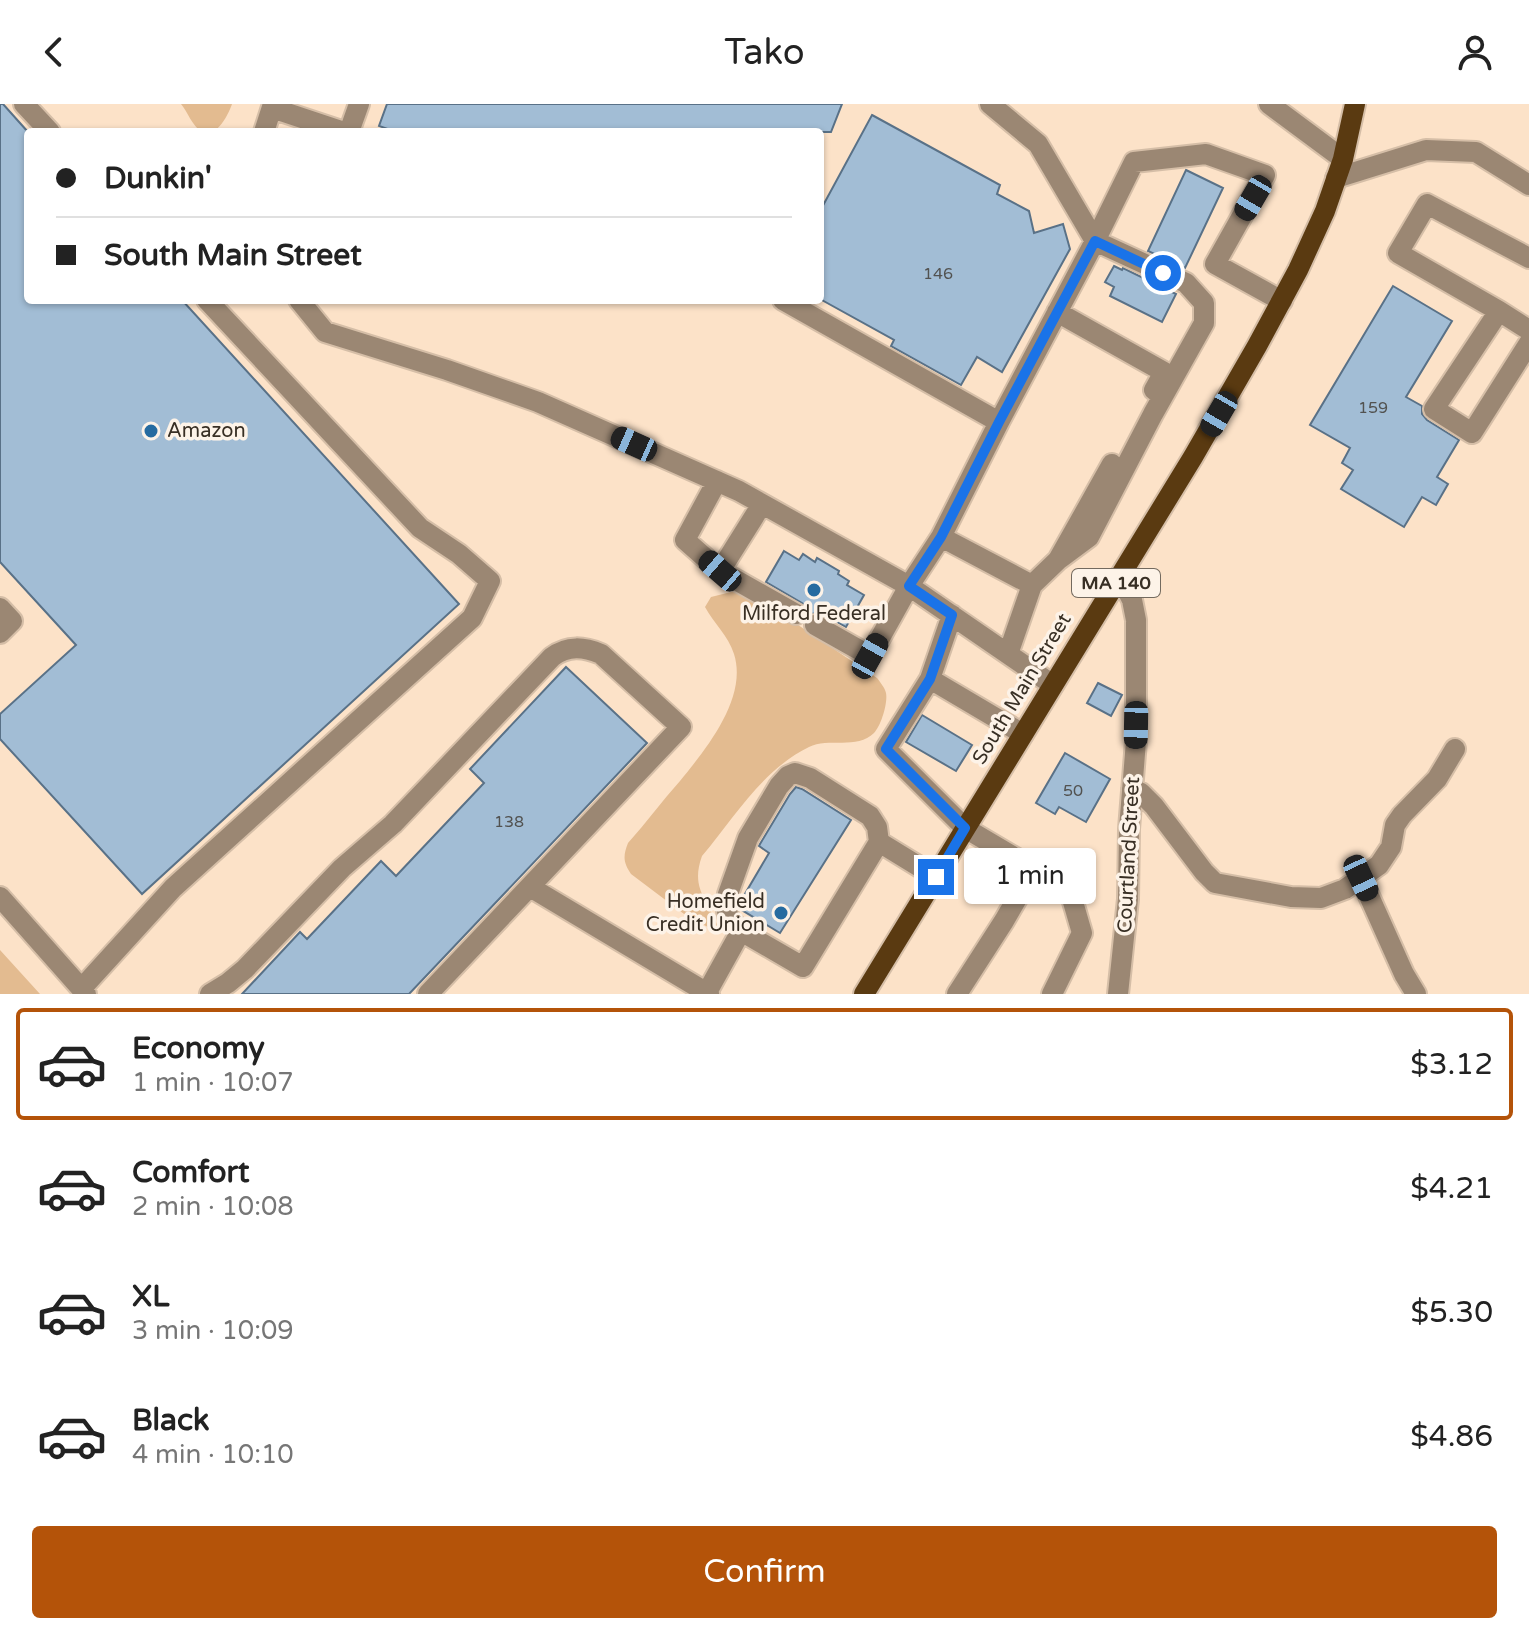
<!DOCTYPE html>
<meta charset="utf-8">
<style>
body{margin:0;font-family:"Varela Round",sans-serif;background:#f6f6f6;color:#222;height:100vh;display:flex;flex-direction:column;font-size:30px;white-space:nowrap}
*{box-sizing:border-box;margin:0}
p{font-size:26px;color:#767676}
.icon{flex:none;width:44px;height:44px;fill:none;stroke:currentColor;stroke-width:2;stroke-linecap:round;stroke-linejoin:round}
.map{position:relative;height:890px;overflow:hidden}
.drawer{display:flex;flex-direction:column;background:#fff;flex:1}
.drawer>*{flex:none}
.guide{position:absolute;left:24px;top:24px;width:800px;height:176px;border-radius:8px;box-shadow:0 2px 6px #0004;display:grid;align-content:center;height:176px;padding:0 32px;background:#fff}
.end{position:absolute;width:36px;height:36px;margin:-18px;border:10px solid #1a73e8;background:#fff;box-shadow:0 0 0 4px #fff}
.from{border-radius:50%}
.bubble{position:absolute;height:56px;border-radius:8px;background:#fff;box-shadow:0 2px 6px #0004;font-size:26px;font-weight:600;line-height:56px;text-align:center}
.car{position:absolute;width:24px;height:48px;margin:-24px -12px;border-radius:10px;box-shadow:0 0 6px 2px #0007;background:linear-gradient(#222 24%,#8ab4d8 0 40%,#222 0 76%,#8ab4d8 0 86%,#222 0)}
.guide b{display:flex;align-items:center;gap:28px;height:76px;font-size:30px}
.guide b+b{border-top:2px solid #e0e0e0}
.guide i{width:20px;height:20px;background:#222}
ul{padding:14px 0 0;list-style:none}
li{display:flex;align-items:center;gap:24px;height:112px;margin:0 16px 12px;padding:0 16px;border:4px solid transparent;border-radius:8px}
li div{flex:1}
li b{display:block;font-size:30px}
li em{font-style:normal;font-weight:600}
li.current{border-color:#b45309}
li>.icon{width:72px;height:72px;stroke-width:1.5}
.cta{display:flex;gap:16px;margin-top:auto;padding:16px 32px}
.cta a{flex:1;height:92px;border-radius:8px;background:#b45309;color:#fff;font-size:32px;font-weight:600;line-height:92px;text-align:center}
header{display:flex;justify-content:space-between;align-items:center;height:104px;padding:0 32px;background:#fff;font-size:36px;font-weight:600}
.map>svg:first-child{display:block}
.green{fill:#e3bb90}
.building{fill:#a2bdd5;stroke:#597187;stroke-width:2}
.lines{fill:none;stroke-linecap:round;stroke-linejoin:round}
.minor-casing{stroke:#d5bea7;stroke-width:24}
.major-casing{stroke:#d5bea7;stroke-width:24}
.minor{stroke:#9b8773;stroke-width:20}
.major{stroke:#5a3a11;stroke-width:20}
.route{stroke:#1a73e8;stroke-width:10}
.poi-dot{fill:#266ba0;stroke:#fdf3e8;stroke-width:3}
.labels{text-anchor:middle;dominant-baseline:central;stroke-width:7;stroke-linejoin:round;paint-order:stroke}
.number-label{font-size:16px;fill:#525250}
.shield{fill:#fdf3e8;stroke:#736a5f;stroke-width:2}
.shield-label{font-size:18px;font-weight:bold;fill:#382f24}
.poi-label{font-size:20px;fill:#382f24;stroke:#fdf3e8;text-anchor:start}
.street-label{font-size:20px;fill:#382f24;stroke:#fdf3e8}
</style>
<header><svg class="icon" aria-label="back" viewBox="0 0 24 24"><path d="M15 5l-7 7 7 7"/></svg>Tako<svg class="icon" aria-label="person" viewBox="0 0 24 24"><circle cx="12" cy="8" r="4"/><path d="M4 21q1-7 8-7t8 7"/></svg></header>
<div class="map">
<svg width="1529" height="890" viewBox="0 0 1529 890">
<rect width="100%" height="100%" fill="#fce2c8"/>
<path class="green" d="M181 0H232C228 11 217 35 201 27 193 23 187 7 181 0Z
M735 487 755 492 877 574C880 578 885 584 886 589 888 599 881 622 874 629 857 646 828 633 809 643 762 666 735 713 702 752 690 785 708 795 719 825L716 827 688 813 631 770C623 758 623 752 628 739 646 719 662 697 680 677 706 645 748 594 734 550 728 531 714 520 705 503L711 493Z
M0 846 40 890H0Z"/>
<path class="building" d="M0 0H3L28 28V196H182L459 500 142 790 0 635V610L76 541 0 458Z
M387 0H842L831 28H396L379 22Z
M872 11 1000 81 997 90 1029 107 1034 129 1063 120 1070 145 1002 268 977 253 961 281 891 242 894 236 820 195V107Z
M1186 66 1223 84 1185 164 1148 147Z
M1114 162 1122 166 1123 164 1176 190 1162 218 1110 192 1114 183 1105 178Z
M1393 182 1452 217 1406 293 1422 302V310L1427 316 1459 336 1437 373 1448 380 1436 401 1422 393 1404 423 1341 385 1353 366 1342 359 1350 344 1310 321Z
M784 447 799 456 803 450 815 458 817 454 839 467 838 470 849 477 847 481 864 491 846 523 821 509 809 510 807 503 802 499 766 478Z
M566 563 647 639 409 890H242L300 828 307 835 381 757 396 772 484 679 470 665Z
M1098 579 1122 591 1111 612 1087 599Z
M922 611 972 641 956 667 906 638Z
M1065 649 1110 675 1086 718 1059 703 1055 710 1036 699Z
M796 683 802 685 851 716 780 829 740 805 739 800 769 749 759 742 760 740 790 690Z"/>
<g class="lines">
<defs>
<path id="minor" d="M24 0 50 28
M990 0 1038 40 1095 137 1186 179 1204 199V219L1153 310 1089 433 1058 456
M1269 0 1343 55
M272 4 344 28
M264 28 273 0
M349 28 359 0
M1336 74 1426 46 1476 48 1529 81
M1529 154 1427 100 1398 149 1499 207 1434 305 1472 329 1529 239
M299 196 325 228 447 266 538 298 739 387 909 482 1053 581
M783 196 999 318 1095 137 1134 58 1206 50 1265 71 1215 160 1282 197
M1499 207 1529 226
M1057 208 1164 268 1154 286
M717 377 685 436 720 467
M762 400 720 467 796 510
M941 433 1032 481 1058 456 1112 360
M0 504 12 517 0 529
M952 511 930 575 886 645 965 724 1034 765 1071 791 1082 829 1052 890
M815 521 870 552 909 482 941 433 999 318
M1008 550 1032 481
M930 575 1023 630
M1132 685 1141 689 1154 702 1204 768 1215 779 1291 793 1321 794 1345 785 1379 761 1391 743 1395 721 1402 711 1437 675 1455 645
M879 738 877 723 870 712 810 674 795 669 788 672 779 682 748 734 728 790 726 799 727 807 729 815 741 827 803 863 879 738 936 773
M1361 774 1404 870 1416 890
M530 783 709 890
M0 793 86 890
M82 884 173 784 472 514 490 477 459 450 420 424 207 196
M210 890 228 879 245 865 342 764 393 720 552 553C568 541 584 543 601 550L681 623 428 890
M706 890 741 827
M957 890 1004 817 1034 765
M1118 890 1128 795 1129 725 1136 637V516L1132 496 1120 472"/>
<path id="major" d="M864 890 1193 353 1257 242 1298 166 1325 107 1343 55 1355 0"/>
</defs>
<use href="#minor" class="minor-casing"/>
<use href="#major" class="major-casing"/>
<use href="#minor" class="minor"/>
<use href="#major" class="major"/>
</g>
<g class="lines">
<path class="route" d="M936 773 965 724 886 645 930 575 952 511 909 482 941 433 999 318 1095 137 1163 169"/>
</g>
<g class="poi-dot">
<circle cx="151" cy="327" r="8"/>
<circle cx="814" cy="486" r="8"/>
<circle cx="781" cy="809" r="8"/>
</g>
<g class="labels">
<g class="number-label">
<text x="938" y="170">146</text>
<text x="1373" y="304">159</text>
<text x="1073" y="687">50</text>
<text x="509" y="718">138</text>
</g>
<rect class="shield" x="1072" y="465" width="88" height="28" rx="6"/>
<g class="shield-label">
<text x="1116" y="479">MA 140</text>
</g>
<g class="poi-label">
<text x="167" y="327">Amazon</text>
<text x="814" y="510" text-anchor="middle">Milford Federal</text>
<text x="765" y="798" text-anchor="end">Homefield<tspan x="765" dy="23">Credit Union</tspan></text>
</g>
<g class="street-label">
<text transform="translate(1022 585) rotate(-59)">South Main Street</text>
<text transform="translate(1129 751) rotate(-87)">Courtland Street</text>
</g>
</g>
</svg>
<i class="end from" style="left:1163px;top:169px"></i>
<i class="end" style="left:936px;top:773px"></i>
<div class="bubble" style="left:964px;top:744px;width:132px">1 min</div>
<i class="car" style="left:1253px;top:94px;rotate:210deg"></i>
<i class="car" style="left:1219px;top:310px;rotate:210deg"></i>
<i class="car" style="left:634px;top:340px;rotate:294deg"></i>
<i class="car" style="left:720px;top:467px;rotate:311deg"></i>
<i class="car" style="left:870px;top:552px;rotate:29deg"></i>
<i class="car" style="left:1136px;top:621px;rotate:181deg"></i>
<i class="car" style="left:1361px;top:774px;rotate:155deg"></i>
<div class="guide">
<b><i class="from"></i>Dunkin'</b>
<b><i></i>South Main Street</b>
</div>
</div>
<section class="drawer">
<ul>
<li class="current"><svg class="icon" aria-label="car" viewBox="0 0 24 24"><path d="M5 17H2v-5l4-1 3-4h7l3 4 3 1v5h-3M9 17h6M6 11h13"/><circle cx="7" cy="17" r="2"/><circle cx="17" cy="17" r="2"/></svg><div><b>Economy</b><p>1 min · 10:07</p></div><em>$3.12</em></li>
<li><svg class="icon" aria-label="car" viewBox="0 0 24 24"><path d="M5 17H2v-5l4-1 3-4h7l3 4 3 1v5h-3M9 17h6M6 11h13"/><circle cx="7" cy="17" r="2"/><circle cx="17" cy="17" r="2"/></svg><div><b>Comfort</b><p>2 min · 10:08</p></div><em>$4.21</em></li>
<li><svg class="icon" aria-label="car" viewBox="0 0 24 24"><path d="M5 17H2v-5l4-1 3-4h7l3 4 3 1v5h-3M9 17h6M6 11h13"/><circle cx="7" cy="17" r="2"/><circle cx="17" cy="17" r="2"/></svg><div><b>XL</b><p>3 min · 10:09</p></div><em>$5.30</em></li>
<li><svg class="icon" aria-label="car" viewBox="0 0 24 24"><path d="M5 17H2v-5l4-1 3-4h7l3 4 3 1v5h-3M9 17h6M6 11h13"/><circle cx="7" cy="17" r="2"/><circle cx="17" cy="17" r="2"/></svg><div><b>Black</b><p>4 min · 10:10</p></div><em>$4.86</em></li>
</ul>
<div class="cta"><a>Confirm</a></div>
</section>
